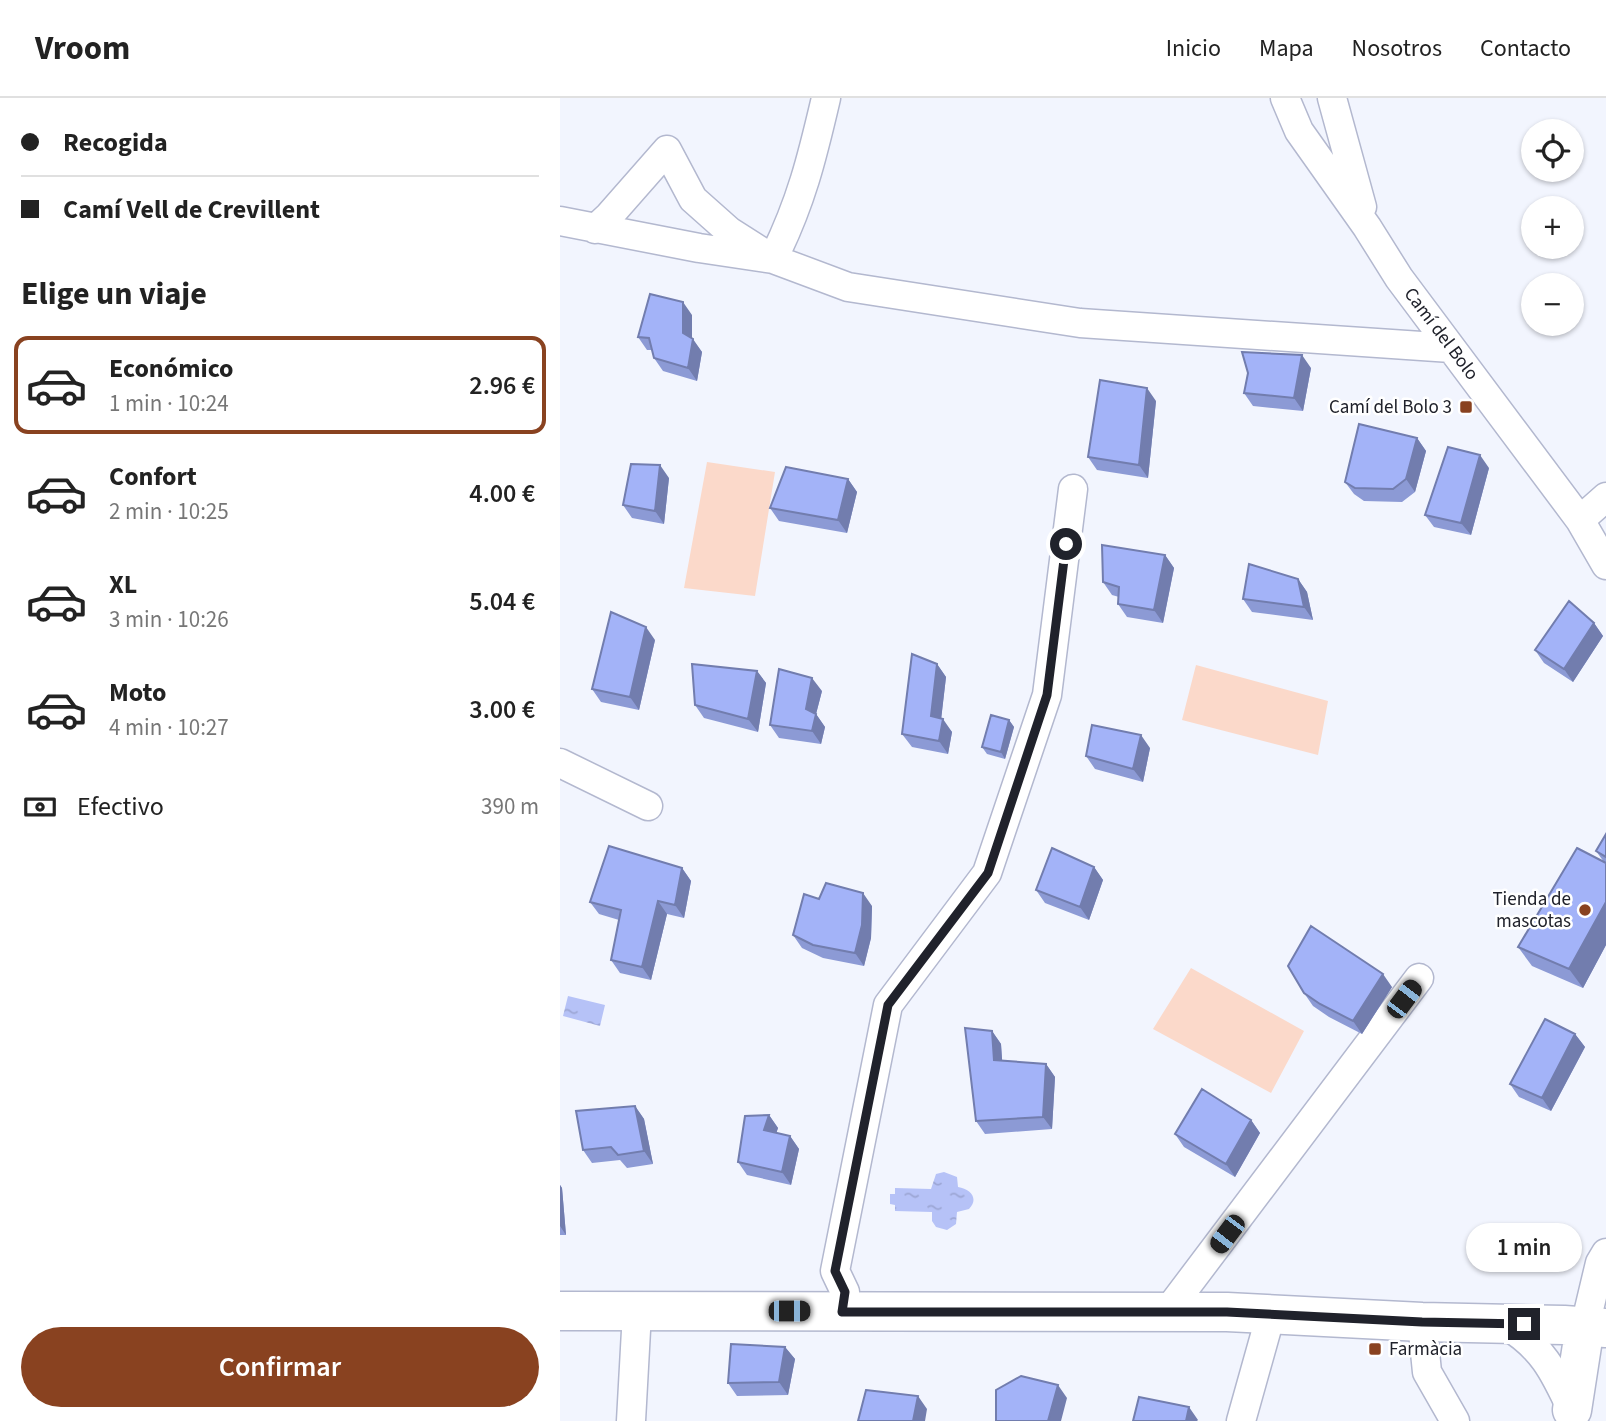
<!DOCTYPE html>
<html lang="es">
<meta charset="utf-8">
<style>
body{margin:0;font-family:"Source Sans 3",sans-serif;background:#f2f2f2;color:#222;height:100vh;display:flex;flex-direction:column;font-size:26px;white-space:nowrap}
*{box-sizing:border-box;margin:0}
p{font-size:23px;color:#767676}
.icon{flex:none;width:38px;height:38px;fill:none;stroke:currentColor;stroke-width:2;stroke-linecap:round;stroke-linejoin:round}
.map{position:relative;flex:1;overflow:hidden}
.sheet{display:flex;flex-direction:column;background:#fff;width:560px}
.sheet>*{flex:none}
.banner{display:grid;align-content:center;height:154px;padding:0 21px;background:#fff}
.fabs{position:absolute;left:961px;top:21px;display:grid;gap:14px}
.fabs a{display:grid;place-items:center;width:63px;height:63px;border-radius:50%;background:#fff;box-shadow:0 2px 5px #0004;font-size:35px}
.end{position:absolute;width:32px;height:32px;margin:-16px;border:9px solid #20222b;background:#fff;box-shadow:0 0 0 4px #fff}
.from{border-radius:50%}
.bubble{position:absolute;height:49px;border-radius:24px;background:#fff;box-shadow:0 2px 5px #0004;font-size:23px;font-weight:600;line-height:49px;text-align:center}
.car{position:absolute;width:21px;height:42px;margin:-21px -10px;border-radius:9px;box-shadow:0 0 5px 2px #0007;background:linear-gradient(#222 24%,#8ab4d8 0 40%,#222 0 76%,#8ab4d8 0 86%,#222 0)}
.banner b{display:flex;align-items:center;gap:24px;height:66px;font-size:26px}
.banner b+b{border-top:2px solid #e0e0e0}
.banner i{width:18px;height:18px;background:#222}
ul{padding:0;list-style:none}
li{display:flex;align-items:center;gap:21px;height:98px;margin:0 14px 10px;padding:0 7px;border:4px solid transparent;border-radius:14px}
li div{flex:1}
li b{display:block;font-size:26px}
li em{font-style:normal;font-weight:600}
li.on{border-color:#894220}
li>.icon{width:63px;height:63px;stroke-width:1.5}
h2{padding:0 21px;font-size:32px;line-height:84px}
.pay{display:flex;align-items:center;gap:18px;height:77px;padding:0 21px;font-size:26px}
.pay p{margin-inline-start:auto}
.primary-button{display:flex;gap:14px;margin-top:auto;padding:14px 21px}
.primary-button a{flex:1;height:80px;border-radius:42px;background:#894220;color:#fff;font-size:28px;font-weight:600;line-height:80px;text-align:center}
header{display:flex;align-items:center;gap:42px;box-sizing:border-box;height:98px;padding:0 35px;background:#fff;border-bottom:2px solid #e0e0e0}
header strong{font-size:33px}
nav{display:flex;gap:38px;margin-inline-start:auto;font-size:24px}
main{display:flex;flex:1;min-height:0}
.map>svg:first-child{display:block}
.green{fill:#fbd9ca}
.water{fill:url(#water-ripples)}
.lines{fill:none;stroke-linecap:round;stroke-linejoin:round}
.street-casing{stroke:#b3b8cf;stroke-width:31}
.secondary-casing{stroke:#b3b8cf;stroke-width:41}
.street{stroke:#fff;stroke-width:28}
.secondary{stroke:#fff;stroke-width:38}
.wall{fill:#8c9ad5}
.shaded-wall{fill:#727dae}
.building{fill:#a3b3f8;stroke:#727dae;stroke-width:2}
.route{stroke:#20222b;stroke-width:9}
.poi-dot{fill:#894220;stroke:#fff;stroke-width:2.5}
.labels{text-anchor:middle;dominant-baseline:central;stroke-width:5;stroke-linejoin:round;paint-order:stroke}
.street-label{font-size:19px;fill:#20222b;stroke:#fff}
.poi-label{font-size:19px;fill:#20222b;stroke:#fff;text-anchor:end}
</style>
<header>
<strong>Vroom</strong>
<nav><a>Inicio</a><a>Mapa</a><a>Nosotros</a><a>Contacto</a></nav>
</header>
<main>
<section class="sheet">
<div class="banner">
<b><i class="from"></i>Recogida</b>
<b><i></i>Camí Vell de Crevillent</b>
</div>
<h2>Elige un viaje</h2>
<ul>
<li class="on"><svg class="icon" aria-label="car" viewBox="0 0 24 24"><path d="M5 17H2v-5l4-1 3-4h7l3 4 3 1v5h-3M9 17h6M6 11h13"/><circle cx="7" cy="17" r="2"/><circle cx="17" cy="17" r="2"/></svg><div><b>Económico</b><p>1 min · 10:24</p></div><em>2.96 €</em></li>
<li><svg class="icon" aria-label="car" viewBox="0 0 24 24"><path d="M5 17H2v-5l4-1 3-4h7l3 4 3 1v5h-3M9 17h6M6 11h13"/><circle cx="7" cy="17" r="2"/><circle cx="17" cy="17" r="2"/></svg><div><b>Confort</b><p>2 min · 10:25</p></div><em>4.00 €</em></li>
<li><svg class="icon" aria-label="car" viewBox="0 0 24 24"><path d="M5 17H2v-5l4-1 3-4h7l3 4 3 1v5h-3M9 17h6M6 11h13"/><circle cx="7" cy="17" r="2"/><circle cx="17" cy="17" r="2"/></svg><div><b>XL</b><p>3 min · 10:26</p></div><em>5.04 €</em></li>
<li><svg class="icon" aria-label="car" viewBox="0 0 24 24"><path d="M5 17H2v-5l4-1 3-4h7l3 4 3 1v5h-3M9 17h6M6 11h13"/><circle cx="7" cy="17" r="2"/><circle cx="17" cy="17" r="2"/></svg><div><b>Moto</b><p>4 min · 10:27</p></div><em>3.00 €</em></li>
</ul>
<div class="pay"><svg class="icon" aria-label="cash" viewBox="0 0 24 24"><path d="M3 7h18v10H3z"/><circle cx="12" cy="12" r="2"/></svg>Efectivo<p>390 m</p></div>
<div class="primary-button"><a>Confirmar</a></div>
</section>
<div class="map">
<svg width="1046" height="1323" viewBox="0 0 1046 1323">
<defs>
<pattern id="water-ripples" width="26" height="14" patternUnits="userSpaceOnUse" patternTransform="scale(1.75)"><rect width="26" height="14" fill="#b6c2f7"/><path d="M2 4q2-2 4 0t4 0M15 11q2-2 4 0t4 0" fill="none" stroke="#9ca6d4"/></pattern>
</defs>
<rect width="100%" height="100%" fill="#f2f5fe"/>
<path class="green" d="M147 364 215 374 195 498 124 490Z
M636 567 768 603 758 657 622 622Z
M631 870 744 933 711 995 593 931Z"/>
<path class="water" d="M8 898 45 907 40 928 3 918Z
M384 1074 397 1079 398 1089C411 1091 419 1101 409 1111L397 1114 396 1126 387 1132 376 1129 372 1123V1114L335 1113V1107L330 1106V1096H335V1090L371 1091 376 1076Z"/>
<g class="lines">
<defs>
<path id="street" d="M725 0 739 33 807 129 839 180 1020 422 1046 467
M772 0 802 109
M0 123 139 150 213 161C241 105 252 60 266 0
M35 131 49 118 107 52 133 101 169 133 213 161 288 189 520 225 891 250
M1020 422 1046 399
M0 665 88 708
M282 1214 285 1194 275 1173 328 907 427 775 487 597 513 391
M607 1214 859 880
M862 1224 867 1274 895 1323
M944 1226C982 1248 994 1273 1012 1312
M1025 1228 1040 1165 1046 1155
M71 1323 77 1214
M681 1323 711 1216"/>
<path id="secondary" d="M0 1213 667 1214 862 1224 1004 1227 1046 1230
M1012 1312 1025 1228"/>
</defs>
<use href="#street" class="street-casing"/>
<use href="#secondary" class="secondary-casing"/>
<use href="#street" class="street"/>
<use href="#secondary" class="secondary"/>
</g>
<path class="wall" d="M132 217V241L142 254 137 283 103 273 94 260 92 252H87L78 239Z
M751 270 743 313 693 308 684 295Z
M596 303 588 380 537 372 528 359Z
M857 340 866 353 855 394 842 404 804 403 794 396 785 384Z
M929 370 911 437 874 429 865 417Z
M109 380 104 426 72 420 63 407Z
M288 381 297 394 287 435 219 423 210 410Z
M605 457 614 470 603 525 567 519 558 506 559 499 552 497 543 484Z
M738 481 747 494 753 522 692 514 683 501Z
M1034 525 1043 538 1013 584 984 565 975 552Z
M95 542 79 612 41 604 32 591Z
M377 566 386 579 381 621 392 634 388 656 352 649 342 636Z
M197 573 206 585 198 634 144 620 135 607Z
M262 593 256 616 265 629 261 646 219 640 210 627Z
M449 622 454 629 445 661 427 656 422 649Z
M590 650 583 684 535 671 526 658Z
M1046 736V847L1023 890 972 868 958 849 1044 764 1036 753Z
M534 769 543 782 529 822 485 805 476 792Z
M122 770 131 783 124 820 107 816 91 882 60 875 51 862 59 822 39 816 30 804Z
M259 801 312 808 311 840 304 868 263 860 242 850 233 837Z
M832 889 802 936 769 919 753 908 744 895Z
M432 933 441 946 442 963 486 966 495 979 492 1031 425 1036 416 1023Z
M1015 936 1025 949 991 1013 959 999 950 986Z
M75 1008 84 1021 93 1066 67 1070 60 1062 32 1065 23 1052Z
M209 1017 218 1030 216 1035 230 1038 239 1051 231 1087 187 1077 178 1064Z
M691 1022 700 1035 675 1079 624 1049 615 1036Z
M0 1087 2 1090 6 1137H0Z
M225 1249 235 1261 228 1297 177 1298 168 1285Z"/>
<path class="shaded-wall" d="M123 204 132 217V245L133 241 142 254 137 283 128 270 123 235Z
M742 257 751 270 743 313 734 300Z
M587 290 596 303 588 380 579 367Z
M857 340 866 353 855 394 846 381Z
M920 357 929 370 911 437 901 425Z
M100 367 109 380 104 426 95 413Z
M288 381 297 394 287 435 278 422Z
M605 457 614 470 603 525 594 512Z
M738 481 747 494 753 522 744 509Z
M1034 525 1043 538 1013 584 1004 571Z
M86 529 95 542 79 612 70 599Z
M377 566 386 579 380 631 371 618Z
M197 573 206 585 198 634 188 621Z
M252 580 262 593 256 616 265 629 261 646 252 633 246 611Z
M383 621 392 634 388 656 379 643Z
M449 622 454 629 445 661 441 654Z
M581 637 590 650 583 684 573 671Z
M534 769 543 782 529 822 520 809Z
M122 770 131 783 124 820 115 807Z
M303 795 312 808 311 840 304 868 295 855Z
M98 803 107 816 91 882 82 869Z
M1046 804V847L1023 890 1009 871Z
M823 876 832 889 802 936 793 923Z
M432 933 441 946 443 975 434 962Z
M1015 936 1025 949 991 1013 982 1000Z
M486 966 495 979 492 1031 483 1019Z
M75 1008 84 1021 93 1066 84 1053Z
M209 1017 218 1030 213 1045 204 1032Z
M691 1022 700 1035 675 1079 666 1066Z
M230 1038 239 1051 231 1087 222 1074Z
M0 1087 2 1090 6 1137 0 1128Z
M225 1249 235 1261 228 1297 219 1284Z
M498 1287 507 1300 501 1323H488Z
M358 1298 367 1311 365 1323H353Z
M629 1309 638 1322 637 1323H626Z"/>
<path class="building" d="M90 196 123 204V235L133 241 128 270 94 260 89 240 78 239Z
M682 254 742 257 734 300 684 295 688 275Z
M540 282 587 290 579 367 528 359Z
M799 326 857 340 846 381 833 391 795 390 785 384Z
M888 349 920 357 901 425 865 417Z
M71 366 100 367 95 413 63 407Z
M226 369 288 381 278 422 210 410Z
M542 447 605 457 594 512 558 506 559 489 543 484Z
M689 466 738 481 744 509 683 501Z
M1009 503 1034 525 1004 571 975 552Z
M51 514 86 529 70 599 32 591Z
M352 556 377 566 371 618 383 621 379 643 342 636Z
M132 566 197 573 188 621 135 607Z
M219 571 252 580 246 611 256 616 252 633 210 627Z
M431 617 449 622 441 654 422 649Z
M532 627 581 637 573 671 526 658Z
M1046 736V759L1036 753Z
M49 748 122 770 115 807 98 803 82 869 51 862 61 812 30 804Z
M492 750 534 769 520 809 476 792Z
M1017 750 1046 765V804L1009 871 958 849Z
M266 785 303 795 302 827 295 855 253 847 233 837 244 796 259 801Z
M751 828 823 876 793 923 760 906 744 895 728 868Z
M985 921 1015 936 982 1000 950 986Z
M405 930 432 933 434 962 486 966 483 1019 416 1023Z
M642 991 691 1022 666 1066 615 1036Z
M75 1008 84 1053 58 1057 51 1049 23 1052 16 1013Z
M209 1017 204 1032 230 1038 222 1074 178 1064 185 1018Z
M171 1246 225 1249 219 1284 168 1285Z
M461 1278 498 1287 488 1323H436V1292Z
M306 1292 358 1298 353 1323H298Z
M579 1299 629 1309 626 1323H573Z"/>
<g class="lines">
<path class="route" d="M506 446 487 597 428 775 328 907 275 1173 285 1194 282 1214H667L862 1224 964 1226"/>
</g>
<g class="poi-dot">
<rect x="899" y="302" width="14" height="14" rx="3.5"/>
<circle cx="1025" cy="812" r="7"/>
<rect x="808" y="1244" width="14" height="14" rx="3.5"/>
</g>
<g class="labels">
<g class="street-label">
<text transform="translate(881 236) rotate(53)">Camí del Bolo</text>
</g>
<g class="poi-label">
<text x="892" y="309">Camí del Bolo 3</text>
<text x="1011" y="801">Tienda de<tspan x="1011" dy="22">mascotas</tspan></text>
<text x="829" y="1251" text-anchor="start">Farmàcia</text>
</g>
</g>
</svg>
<div class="fabs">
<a><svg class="icon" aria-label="locate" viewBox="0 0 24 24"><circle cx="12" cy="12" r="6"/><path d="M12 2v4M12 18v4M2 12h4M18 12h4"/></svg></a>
<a>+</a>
<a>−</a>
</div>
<i class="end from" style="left:506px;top:446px"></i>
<i class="end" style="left:964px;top:1226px"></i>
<div class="bubble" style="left:906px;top:1125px;width:116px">1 min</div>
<i class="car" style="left:844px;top:901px;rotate:37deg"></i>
<i class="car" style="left:667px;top:1136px;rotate:217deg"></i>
<i class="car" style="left:229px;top:1213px;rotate:90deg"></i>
</div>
</main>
